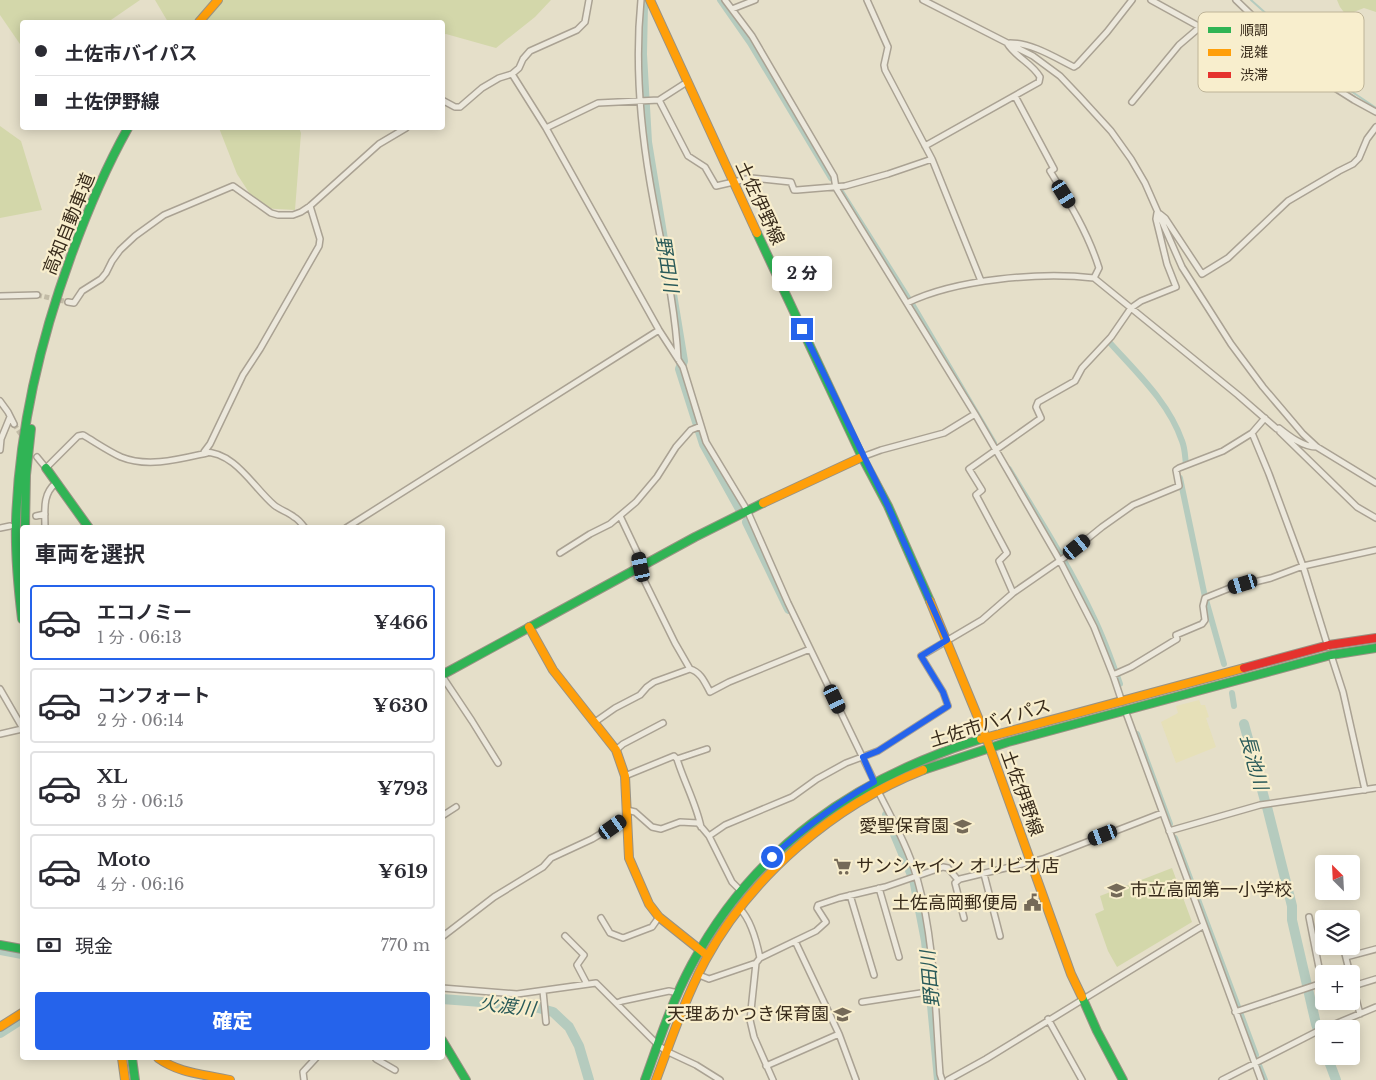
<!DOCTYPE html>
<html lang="ja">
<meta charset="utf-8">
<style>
body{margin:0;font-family:"Libre Baskerville","Noto Sans JP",serif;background:#f7f7f7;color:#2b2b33;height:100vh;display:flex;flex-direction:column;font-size:19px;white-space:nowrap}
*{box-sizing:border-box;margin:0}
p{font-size:16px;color:#7c7c81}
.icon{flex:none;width:28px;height:28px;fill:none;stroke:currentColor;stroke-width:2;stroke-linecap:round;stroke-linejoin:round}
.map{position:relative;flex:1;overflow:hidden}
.drawer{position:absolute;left:20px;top:525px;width:425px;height:535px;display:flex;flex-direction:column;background:#fff;border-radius:5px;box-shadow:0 2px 12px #0003}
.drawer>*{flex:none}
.hud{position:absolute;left:20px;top:20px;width:425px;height:110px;border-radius:5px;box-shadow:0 2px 12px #0003;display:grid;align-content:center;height:110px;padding:0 15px;background:#fff}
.needle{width:32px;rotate:336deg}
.fabs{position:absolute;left:1315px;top:855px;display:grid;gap:10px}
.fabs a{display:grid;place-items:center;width:45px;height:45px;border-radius:5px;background:#fff;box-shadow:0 2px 12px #0003;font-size:25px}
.end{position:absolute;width:22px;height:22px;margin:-11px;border:6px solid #2563eb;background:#fff;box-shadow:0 0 0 2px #fff}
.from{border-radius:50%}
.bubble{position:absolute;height:35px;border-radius:5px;background:#fff;box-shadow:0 2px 12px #0003;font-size:16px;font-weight:800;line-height:35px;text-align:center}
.car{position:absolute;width:15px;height:30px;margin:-15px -8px;border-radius:6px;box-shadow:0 0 4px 1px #0007;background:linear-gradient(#222 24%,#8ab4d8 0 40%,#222 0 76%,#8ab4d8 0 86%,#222 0)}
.hud b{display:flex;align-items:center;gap:18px;height:48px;font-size:19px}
.hud b+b{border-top:1px solid #e1e1e2}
.hud i{width:12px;height:12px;background:#2b2b33}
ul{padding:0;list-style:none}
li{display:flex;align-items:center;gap:15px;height:75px;margin:0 10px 8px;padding:0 5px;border:2px solid #e1e1e2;border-radius:5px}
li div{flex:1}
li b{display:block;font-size:19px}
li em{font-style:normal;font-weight:800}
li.active{border-color:#2563eb}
li>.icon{width:45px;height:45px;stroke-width:1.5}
h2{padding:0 15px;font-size:22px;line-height:60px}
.pay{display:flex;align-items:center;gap:12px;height:55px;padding:0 15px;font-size:19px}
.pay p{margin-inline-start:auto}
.action{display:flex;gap:10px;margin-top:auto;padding:10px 15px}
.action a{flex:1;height:58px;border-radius:5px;background:#2563eb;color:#fff;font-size:20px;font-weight:800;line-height:58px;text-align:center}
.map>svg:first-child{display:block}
.farmland{fill:#e6e0b8}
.green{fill:#d3d7aa}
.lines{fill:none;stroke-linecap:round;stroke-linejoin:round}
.stream{stroke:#b5cbbe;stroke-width:2}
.canal{stroke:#b5cbbe;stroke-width:6}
.river{stroke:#b5cbbe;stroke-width:10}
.street-tunnel{stroke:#c2bba6;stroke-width:5;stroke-dasharray:5 2.5;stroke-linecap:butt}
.street-casing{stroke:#aaa293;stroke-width:8}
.fast-casing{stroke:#999283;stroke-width:10}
.slow-casing{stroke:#999283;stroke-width:10}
.jam-casing{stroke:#999283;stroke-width:10}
.street{stroke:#ece8dc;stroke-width:5}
.fast{stroke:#30b455;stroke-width:8}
.slow{stroke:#ff9f0a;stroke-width:8}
.jam{stroke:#e5322d;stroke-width:8}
.route{stroke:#2563eb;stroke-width:6}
.labels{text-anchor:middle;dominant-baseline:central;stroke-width:4.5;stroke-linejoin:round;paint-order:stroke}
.street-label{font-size:18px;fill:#382b1b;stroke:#f8eecd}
.poi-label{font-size:18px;fill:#382b1b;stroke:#f8eecd;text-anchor:end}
.water-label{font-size:19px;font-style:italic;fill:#295a59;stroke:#f8eecd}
.key{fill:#f8eecd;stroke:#beb498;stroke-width:1}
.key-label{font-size:14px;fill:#382b1b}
</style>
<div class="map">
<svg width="1376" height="1080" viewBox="0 0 1376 1080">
<rect width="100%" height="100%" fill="#e5dfc9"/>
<path class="farmland" d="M1199 700 1201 705H1205L1209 717 1206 718 1216 747 1176 763 1161 722 1178 713 1176 706Z"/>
<path class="green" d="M0 0H140L108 22H22V47L0 15Z
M155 0H551L535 17 496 48 446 34 443 35 442 22H168Z
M1337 0H1376V12L1364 8 1346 15 1340 7Z
M0 126 21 141 42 210 0 218Z
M219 128H299L301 133 295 210 259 208 237 174Z
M1172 868 1192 922 1117 967 1108 951 1095 914 1104 910 1100 896Z"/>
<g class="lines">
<path class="stream" d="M1251 0 1270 17 1297 49 1333 79 1376 108"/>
<path class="canal" d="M720 0 750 43 831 178
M840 190 912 304 994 443
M1111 344C1138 374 1169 403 1182 441 1185 448 1185 457 1186 464
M1009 469C1038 517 1069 565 1093 616 1104 638 1112 661 1120 684
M1180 478 1205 597
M1206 600 1224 664
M1232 693 1234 706
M1137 734 1170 824
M1175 838 1256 1055
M1259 1065 1265 1080"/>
<path class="river" d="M643 5 642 54 647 142 683 361 680 369 704 444 740 509
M747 522 789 609
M1244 724 1265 801
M1267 807 1292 906V920L1316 1024 1324 1046
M887 815 912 875
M914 879 926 941 939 1080
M0 950 22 954
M442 999 531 1006 553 1012 569 1027 579 1046 589 1080
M0 1033 22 1019
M1327 1056 1336 1080"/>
<path class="street-tunnel" d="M37 295 68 302
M14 424 22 436"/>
<defs>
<path id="street" d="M641 0C635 60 640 123 650 182 660 241 675 300 678 359
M725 0 752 36 834 176 836 188 975 414 1060 561 1094 627 1113 675 1122 702
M867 0 888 47 884 65 885 70 932 159 981 281
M923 0 1033 56 1060 76 1079 96 1111 131 1131 159 1145 183 1182 267 1231 344 1263 387 1303 434 1317 447 1376 483
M1236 0 1313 74 1354 100 1376 112
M732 9 755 0
M1010 43C1032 43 1054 57 1074 67L1077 65 1107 32 1132 0
M512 74 546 128 659 330 683 367 706 442 747 510 788 603 875 783
M1015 96 1054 169 1050 171C1069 202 1088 233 1099 268L1094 278
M442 100 455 107H460L482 88 499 78 512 74 519 68 523 59 530 51 577 30 585 22 589 0
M659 100 688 156 705 167 716 186 751 178 791 182 794 190H797L845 186 888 174 932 159
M1132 102 1179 45 1200 27 1151 0
M546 128 598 103 659 100 687 82
M925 146 1039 82 1040 77C1032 63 1015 57 1007 43
M1160 214 1165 218 1202 274 1228 258 1288 201 1339 171 1353 164 1359 158 1367 139 1376 127
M0 296 37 295
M68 302 74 303 82 291 101 279 106 273 112 261 120 250 135 236 164 215 233 186 271 213 278 215H293L301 212 310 206 379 144 406 128
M907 303C956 279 1040 272 1094 278L1238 395 1277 429 1279 428C1289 436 1303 447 1317 447
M0 401 8 412 14 424
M1265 418 1252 433 1269 474 1303 566 1328 647
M1280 432 1357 507 1376 518
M0 450 1 439 10 417
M37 457 46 468 78 436 83 435C95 442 108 451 121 457 148 468 180 459 207 453
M862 457 881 450 944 433 975 414
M36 516 45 514
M620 516 639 556 644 580 675 643 690 669C701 672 705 683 710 692L729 682 810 649
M0 528 10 526
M45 528C45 511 42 494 56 483
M305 528C302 524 298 519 294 517 288 512 280 510 274 505 253 487 235 452 204 452L210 444 243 375 260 349 319 246 320 239 310 206
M346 528 659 330
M560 553 590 534 610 524 636 502 657 477 676 447 691 430 701 426
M1013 593 999 561 1007 553 976 495 982 490 969 469 1041 418 1036 407 1038 402 1075 381 1082 368 1111 337 1131 308 1141 301 1176 287 1167 264 1156 219 1157 213
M1331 655 1343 692 1365 790
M1113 675 1131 667 1177 639 1176 635 1202 624 1205 620 1203 606 1205 598 1230 588 1271 578 1303 566 1376 550
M442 676 472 721 498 763
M0 689 22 727
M1125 710 1261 1080
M595 722 615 708 640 695 647 687 654 682 690 669
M0 734 22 729
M616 750 623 744 663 723
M625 776 674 756 677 759
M878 791C892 819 908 847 917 878 935 941 935 1009 940 1074L942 1080
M627 810 635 812 652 827 661 829 680 822 698 823 709 836 732 882 741 891
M442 816 456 807
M701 827C696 803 684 782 677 759L707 749
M1169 831 1260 805 1376 788
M709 836 725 825 792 797 817 779 846 763 878 751 948 706 943 692 921 656 982 620 1013 593 1065 557 1102 527 1133 505 1179 486 1176 470 1179 468 1223 451 1252 433
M984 874 1000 936
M879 888 899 957
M850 895 874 975
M740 909C752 921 757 943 760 958
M601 918 610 933 623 938 652 927 659 917
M964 918 955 883 960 879 1043 859 1162 813
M565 936 584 955 577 965 587 984
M442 937 494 897 543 867 551 858 592 839 627 818
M795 941 839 1034
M1343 946 1350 974
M1346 957 1376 949
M699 975 709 979 756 963
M1351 980 1360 1014
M1353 986 1376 979
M442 988 517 994 596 983 657 1044 666 1051 696 1065 720 1080
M543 991 546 1022
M862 1002 934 991
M617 1003 622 1001 669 991 678 993
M1235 1012 1322 983 1309 917
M1048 1019 1082 1080
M376 1059 395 1070
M766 1066 839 1034 856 1080
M304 1080 303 1072 316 1058
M773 1080 754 1037 750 1020 756 963 760 958 816 931 826 922 817 908 818 905 839 898 885 887 943 867 948 868 958 880
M948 1080 986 1059 1204 925
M1222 1080 1316 1032 1376 1007"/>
<path id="fast" d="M757 233 862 457 888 506 930 601
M46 468 89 528
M25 528 26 475 31 429
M22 619C18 586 15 554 16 521 19 429 40 341 71 256 87 212 105 169 128 128
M442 675 695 537 763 503
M923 770 1008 742 1331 655 1376 648
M0 945 22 949
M1082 997 1097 1031 1123 1080
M442 1040 466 1080
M132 1058 135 1080
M645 1080C659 1041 672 1001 692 964 755 847 856 778 981 739"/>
<path id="slow" d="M650 0 757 233
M199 22 218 0
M763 503 862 457
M930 601 986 737 1071 974 1082 997
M529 627 553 670 616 750 625 776 629 858 649 904 659 917 704 953
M981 739 1244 668
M0 1027 22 1013
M122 1058 125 1080
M158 1058C180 1074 205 1074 230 1080
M656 1080C671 1040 685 999 705 961 751 876 834 805 923 770"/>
<path id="jam" d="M1244 668 1329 645 1376 638"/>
</defs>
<use href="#street" class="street-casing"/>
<use href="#fast" class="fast-casing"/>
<use href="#slow" class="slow-casing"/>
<use href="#jam" class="jam-casing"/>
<use href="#street" class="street"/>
<use href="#fast" class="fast"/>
<use href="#slow" class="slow"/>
<use href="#jam" class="jam"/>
</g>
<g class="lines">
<path class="route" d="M772 857C804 828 837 803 874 782L863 757 878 751 948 706 943 692 921 656 947 640 888 506 802 329"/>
</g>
<defs>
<symbol id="school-bare" viewBox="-9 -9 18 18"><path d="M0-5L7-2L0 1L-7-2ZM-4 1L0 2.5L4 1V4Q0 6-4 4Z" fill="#756a58" stroke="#f8eecd" stroke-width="2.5" paint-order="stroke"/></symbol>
<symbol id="supermarket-bare" viewBox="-9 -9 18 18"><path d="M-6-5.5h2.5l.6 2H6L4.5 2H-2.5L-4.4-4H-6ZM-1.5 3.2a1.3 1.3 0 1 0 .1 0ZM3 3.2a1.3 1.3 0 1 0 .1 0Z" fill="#756a58" stroke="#f8eecd" stroke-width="2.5" paint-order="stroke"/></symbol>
<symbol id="civic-bare" viewBox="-9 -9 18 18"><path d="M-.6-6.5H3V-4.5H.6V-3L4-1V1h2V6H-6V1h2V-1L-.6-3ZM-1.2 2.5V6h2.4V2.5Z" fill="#756a58" stroke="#f8eecd" stroke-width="2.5" paint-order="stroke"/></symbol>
</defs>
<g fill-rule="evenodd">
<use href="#school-bare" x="950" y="814" width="25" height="25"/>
<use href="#supermarket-bare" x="830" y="854" width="25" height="25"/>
<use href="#school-bare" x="1104" y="878" width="25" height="25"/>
<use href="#civic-bare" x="1020" y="890" width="25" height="25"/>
<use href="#school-bare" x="830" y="1002" width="25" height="25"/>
</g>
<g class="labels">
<g class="street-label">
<text transform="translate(760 203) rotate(65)">土佐伊野線</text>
<text transform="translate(69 224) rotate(-68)">高知自動車道</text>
<text transform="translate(990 723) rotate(-17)">土佐市バイパス</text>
<text transform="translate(1022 793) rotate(70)">土佐伊野線</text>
</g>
<g class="poi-label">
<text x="949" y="826">愛聖保育園</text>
<text x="856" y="866" text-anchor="start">サンシャイン オリビオ店</text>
<text x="1130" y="890" text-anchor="start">市立高岡第一小学校</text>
<text x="1018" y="903">土佐高岡郵便局</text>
<text x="829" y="1014">天理あかつき保育園</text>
</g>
<g class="water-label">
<text transform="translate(667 264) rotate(81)">野田川</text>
<text transform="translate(1254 762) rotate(75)">長池川</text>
<text transform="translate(930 979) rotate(-95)">野田川</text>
<text transform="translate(507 1006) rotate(7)">火渡川</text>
</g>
</g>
<rect x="1198" y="12" width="166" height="80" rx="8" class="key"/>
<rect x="1208" y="27" width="23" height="6" fill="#30b455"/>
<rect x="1208" y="49" width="23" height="7" fill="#ff9f0a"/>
<rect x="1208" y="72" width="23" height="6" fill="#e5322d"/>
<g class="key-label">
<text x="1240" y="35">順調</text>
<text x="1240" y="57">混雑</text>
<text x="1240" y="80">渋滞</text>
</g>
</svg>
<div class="fabs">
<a><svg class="needle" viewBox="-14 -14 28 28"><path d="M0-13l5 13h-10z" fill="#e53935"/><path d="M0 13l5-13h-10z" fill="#7c7c81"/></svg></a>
<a><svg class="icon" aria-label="layers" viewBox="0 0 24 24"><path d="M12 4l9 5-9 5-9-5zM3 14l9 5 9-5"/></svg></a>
<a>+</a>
<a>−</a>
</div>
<i class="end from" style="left:772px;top:857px"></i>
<i class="end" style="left:802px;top:329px"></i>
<div class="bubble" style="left:772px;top:256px;width:60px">2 分</div>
<i class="car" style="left:1064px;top:194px;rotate:148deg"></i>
<i class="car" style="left:1077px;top:547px;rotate:51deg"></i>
<i class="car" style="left:641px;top:567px;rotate:348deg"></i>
<i class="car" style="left:1243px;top:584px;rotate:253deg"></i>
<i class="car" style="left:835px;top:699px;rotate:155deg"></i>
<i class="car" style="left:613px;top:827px;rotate:55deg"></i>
<i class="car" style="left:1103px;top:835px;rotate:249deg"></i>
<div class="hud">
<b><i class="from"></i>土佐市バイパス</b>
<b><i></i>土佐伊野線</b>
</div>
<section class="drawer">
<h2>車両を選択</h2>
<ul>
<li class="active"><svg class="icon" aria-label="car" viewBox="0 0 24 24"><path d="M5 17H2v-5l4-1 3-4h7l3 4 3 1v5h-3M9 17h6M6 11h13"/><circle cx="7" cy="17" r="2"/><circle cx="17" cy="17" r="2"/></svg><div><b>エコノミー</b><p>1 分 · 06:13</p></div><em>¥466</em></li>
<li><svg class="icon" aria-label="car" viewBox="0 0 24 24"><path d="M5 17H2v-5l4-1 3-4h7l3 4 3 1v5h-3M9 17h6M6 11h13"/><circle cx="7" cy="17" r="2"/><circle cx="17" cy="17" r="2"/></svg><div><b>コンフォート</b><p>2 分 · 06:14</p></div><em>¥630</em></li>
<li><svg class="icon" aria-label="car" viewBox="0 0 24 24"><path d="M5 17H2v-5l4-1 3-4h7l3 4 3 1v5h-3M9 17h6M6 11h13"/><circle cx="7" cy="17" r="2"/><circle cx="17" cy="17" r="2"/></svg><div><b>XL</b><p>3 分 · 06:15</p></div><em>¥793</em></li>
<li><svg class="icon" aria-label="car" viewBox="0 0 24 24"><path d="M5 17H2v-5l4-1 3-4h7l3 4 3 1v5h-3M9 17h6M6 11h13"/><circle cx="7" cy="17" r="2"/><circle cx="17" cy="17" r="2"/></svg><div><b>Moto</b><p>4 分 · 06:16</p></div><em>¥619</em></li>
</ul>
<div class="pay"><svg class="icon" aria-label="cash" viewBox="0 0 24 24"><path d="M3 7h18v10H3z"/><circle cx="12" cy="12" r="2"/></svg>現金<p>770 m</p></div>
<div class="action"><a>確定</a></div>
</section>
</div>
